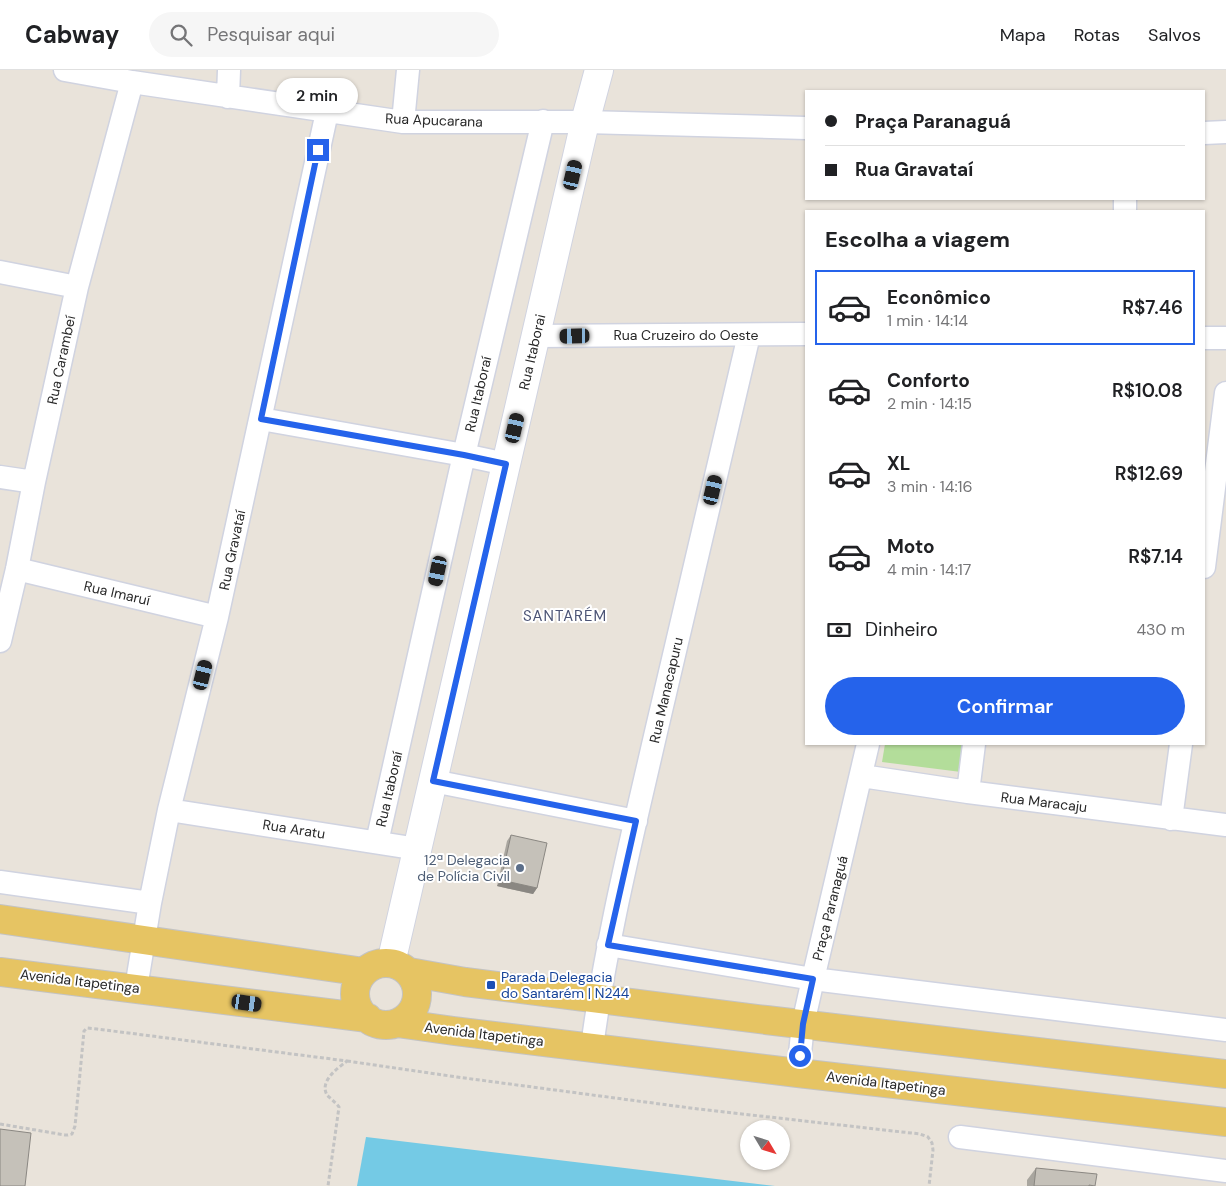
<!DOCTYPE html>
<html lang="pt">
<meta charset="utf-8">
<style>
body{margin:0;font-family:"DM Sans",sans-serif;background:#f6f6f6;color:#202124;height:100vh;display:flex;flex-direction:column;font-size:19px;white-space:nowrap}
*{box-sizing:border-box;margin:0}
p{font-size:16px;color:#757577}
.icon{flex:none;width:28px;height:28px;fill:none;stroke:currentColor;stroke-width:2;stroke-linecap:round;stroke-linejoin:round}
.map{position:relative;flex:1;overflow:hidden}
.side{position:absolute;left:805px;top:140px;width:400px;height:535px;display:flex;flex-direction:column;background:#fff;border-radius:0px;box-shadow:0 1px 4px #0004}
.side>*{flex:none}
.hud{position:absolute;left:805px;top:20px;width:400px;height:110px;border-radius:0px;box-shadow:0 1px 4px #0004;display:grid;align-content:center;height:110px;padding:0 20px;background:#fff}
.needle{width:32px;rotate:128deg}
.fabs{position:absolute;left:740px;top:1050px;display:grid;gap:10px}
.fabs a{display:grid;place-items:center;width:50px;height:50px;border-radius:50%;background:#fff;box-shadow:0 1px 4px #0004;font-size:25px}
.end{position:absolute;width:22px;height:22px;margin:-11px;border:6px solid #2563eb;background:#fff;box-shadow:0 0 0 2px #fff}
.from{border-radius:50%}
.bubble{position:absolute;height:35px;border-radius:18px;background:#fff;box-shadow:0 1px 4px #0004;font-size:16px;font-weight:600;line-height:35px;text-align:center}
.car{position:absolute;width:15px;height:30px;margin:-15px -8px;border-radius:6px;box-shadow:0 0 4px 1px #0007;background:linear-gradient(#222 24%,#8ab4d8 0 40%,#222 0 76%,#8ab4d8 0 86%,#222 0)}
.hud b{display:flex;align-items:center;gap:18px;height:48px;font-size:19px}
.hud b+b{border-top:1px solid #e0e0e0}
.hud i{width:12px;height:12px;background:#202124}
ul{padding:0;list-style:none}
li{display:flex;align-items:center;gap:15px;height:75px;margin:0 10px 8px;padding:0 10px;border:2px solid transparent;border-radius:0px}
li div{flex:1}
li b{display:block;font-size:19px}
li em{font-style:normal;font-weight:600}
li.current{border-color:#2563eb}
li>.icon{width:45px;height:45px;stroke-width:1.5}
h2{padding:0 20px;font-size:22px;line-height:60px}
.pay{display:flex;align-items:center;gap:12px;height:55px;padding:0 20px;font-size:19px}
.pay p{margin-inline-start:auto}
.button{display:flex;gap:10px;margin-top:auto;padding:10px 20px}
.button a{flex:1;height:58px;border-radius:30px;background:#2563eb;color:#fff;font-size:20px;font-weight:600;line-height:58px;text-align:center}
header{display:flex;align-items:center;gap:30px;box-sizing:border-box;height:70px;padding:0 25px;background:#fff;border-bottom:1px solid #e0e0e0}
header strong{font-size:24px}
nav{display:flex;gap:28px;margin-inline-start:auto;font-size:18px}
.search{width:350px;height:45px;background:#f6f6f6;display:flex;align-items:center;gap:12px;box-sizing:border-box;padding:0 18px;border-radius:28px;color:#757577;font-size:19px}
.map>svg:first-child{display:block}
.green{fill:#b3dd9a}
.water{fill:#74cae5}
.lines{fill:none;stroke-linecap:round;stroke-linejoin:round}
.street-casing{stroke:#d0d3e0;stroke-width:25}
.secondary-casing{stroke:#d0d3e0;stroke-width:30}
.primary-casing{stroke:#c3c3c3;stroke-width:30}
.path{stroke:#c3c3c3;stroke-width:3;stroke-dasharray:4 2.5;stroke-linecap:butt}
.street{stroke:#fff;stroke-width:22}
.secondary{stroke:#fff;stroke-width:28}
.primary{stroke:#e6c463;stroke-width:28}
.wall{fill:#a9a69f}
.shaded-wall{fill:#8a8782}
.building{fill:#c5c1b9;stroke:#8a8782}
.route{stroke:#2563eb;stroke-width:6}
.service-dot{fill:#5c6f8a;stroke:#fff;stroke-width:2}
.transit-dot{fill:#1a4fb4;stroke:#fff;stroke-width:2}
.labels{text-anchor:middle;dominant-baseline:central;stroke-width:4;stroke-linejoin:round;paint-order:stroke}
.street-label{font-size:14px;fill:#282828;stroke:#fff}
.service-label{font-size:14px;fill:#4e5e75;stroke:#fff;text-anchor:end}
.transit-label{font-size:14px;fill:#164399;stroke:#fff;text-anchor:start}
.neighbourhood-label{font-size:15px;letter-spacing:1px;fill:#4c5475;stroke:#fff}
</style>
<header>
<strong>Cabway</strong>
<div class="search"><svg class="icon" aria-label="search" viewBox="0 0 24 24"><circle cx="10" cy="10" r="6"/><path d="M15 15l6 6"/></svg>Pesquisar aqui</div>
<nav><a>Mapa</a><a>Rotas</a><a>Salvos</a></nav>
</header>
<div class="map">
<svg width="1226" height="1116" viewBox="0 0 1226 1116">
<rect width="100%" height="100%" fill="#e9e3da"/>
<path class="green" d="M885 674H972L969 703 882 692Z"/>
<path class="water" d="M366 1067 775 1116H357Z"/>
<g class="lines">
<defs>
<path id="street" d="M65 0 132 12 403 52H585L806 58
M228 27 229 0
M403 52 408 0
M1204 63 1226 62
M1125 129V141
M0 202 77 217
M536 266 806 264
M1204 268H1226
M261 349 464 385 506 394
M0 407 34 412
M1204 497 1226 323
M17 499 217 547
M0 571 17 499 34 412 77 217 132 12
M862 706 968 722 1226 755
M433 711 636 751
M968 722 974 674
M169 740 418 779
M1171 749 1181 674
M377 772 464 385 543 51
M0 812 150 833
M608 875 813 909 1226 960
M136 918 150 833 169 740 217 547 327 42
M592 977C606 871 632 767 656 662 687 530 718 397 749 265
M798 1003 803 954 813 909 868 674
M960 1067 1226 1101"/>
<path id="secondary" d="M391 893 585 52 599 0"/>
<path id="primary" d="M0 849 364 902
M355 924a31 31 0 1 1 62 0a31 31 0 1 1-62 0Z
M0 902 368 948
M409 902 465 912 766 950 1226 1004
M397 953 454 961 798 1003 1226 1052"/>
</defs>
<use href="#street" class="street-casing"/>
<use href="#secondary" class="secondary-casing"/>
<use href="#primary" class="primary-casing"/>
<path class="path" d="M347 991 457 1007 698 1039 920 1064 928 1067 932 1073 933 1080 929 1116
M0 1054 65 1065H68L72 1064 75 1056 84 961 87 958 97 959 347 991C338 998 319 1011 327 1025 329 1027 336 1033 339 1037L328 1116"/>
<use href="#street" class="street"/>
<use href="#secondary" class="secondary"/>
<use href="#primary" class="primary"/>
</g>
<path class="wall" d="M511 765 537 818 533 824 497 816 507 771Z
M1036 1098 1095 1116H1027V1110Z"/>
<path class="shaded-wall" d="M501 810 537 818 533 824 497 816Z"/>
<path class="building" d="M511 765 547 773 537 818 501 810Z
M0 1059 31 1063 25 1116H0Z
M1036 1098 1097 1104 1095 1116 1089 1115V1116H1034Z"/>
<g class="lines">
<path class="route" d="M318 80 261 349 464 385 506 394 433 711 636 751 608 875 813 909 803 954 800 986"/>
</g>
<circle class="service-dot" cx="520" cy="798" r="5"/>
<rect class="transit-dot" x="486" y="910" width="10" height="10" rx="2.5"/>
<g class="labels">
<g class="street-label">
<text transform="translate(434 50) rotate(2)">Rua Apucarana</text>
<text x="686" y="265">Rua Cruzeiro do Oeste</text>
<text transform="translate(532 282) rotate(-77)">Rua Itaborai</text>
<text transform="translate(61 290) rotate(-78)">Rua Carambeí</text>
<text transform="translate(478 324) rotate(-77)">Rua Itaboraí</text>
<text transform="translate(232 480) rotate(-78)">Rua Gravataí</text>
<text transform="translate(117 523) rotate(13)">Rua Imaruí</text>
<text transform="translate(666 620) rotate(-77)">Rua Manacapuru</text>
<text transform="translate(389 719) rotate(-77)">Rua Itaboraí</text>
<text transform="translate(1044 732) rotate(7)">Rua Maracaju</text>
<text transform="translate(294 759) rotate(9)">Rua Aratu</text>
<text transform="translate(830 838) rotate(-76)">Praça Paranaguá</text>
<text transform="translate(80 911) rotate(7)">Avenida Itapetinga</text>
<text transform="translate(484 964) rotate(7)">Avenida Itapetinga</text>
<text transform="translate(886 1013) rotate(7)">Avenida Itapetinga</text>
</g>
<g class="service-label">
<text x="510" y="790">12ª Delegacia<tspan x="510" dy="16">de Polícia Civil</tspan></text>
</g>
<g class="transit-label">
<text x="501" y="907">Parada Delegacia<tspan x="501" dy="16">do Santarém | N244</tspan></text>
</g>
<g class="neighbourhood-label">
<text x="565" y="546">SANTARÉM</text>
</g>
</g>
</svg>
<div class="fabs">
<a><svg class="needle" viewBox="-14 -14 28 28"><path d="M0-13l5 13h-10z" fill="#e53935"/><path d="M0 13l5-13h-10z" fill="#757577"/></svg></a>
</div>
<i class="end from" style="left:800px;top:986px"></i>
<i class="end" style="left:318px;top:80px"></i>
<div class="bubble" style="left:276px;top:8px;width:82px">2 min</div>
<i class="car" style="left:573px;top:105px;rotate:13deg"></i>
<i class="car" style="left:575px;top:266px;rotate:269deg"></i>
<i class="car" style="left:515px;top:358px;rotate:13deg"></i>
<i class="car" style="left:713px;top:420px;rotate:13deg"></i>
<i class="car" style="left:438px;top:501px;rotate:192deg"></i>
<i class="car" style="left:203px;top:605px;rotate:14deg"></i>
<i class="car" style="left:247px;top:933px;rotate:98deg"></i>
<div class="hud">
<b><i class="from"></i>Praça Paranaguá</b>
<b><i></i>Rua Gravataí</b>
</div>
<section class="side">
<h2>Escolha a viagem</h2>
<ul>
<li class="current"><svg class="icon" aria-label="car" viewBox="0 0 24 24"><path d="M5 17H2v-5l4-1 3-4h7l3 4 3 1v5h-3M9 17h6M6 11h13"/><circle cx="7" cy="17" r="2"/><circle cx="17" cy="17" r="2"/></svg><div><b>Econômico</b><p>1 min · 14:14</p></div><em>R$7.46</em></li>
<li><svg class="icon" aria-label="car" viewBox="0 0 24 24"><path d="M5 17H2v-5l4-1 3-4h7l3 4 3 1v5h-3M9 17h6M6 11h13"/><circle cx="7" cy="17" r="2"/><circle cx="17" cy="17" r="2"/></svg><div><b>Conforto</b><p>2 min · 14:15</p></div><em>R$10.08</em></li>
<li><svg class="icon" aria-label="car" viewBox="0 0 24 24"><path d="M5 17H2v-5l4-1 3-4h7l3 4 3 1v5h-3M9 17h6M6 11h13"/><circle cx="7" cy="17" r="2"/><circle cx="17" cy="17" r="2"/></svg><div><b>XL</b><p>3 min · 14:16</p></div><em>R$12.69</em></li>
<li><svg class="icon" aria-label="car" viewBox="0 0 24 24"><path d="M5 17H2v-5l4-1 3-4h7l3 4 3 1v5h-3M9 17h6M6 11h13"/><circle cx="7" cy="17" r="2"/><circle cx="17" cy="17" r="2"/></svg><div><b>Moto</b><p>4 min · 14:17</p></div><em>R$7.14</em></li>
</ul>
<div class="pay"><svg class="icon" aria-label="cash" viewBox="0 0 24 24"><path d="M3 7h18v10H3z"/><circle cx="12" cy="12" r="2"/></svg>Dinheiro<p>430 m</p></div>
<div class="button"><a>Confirmar</a></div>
</section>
</div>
